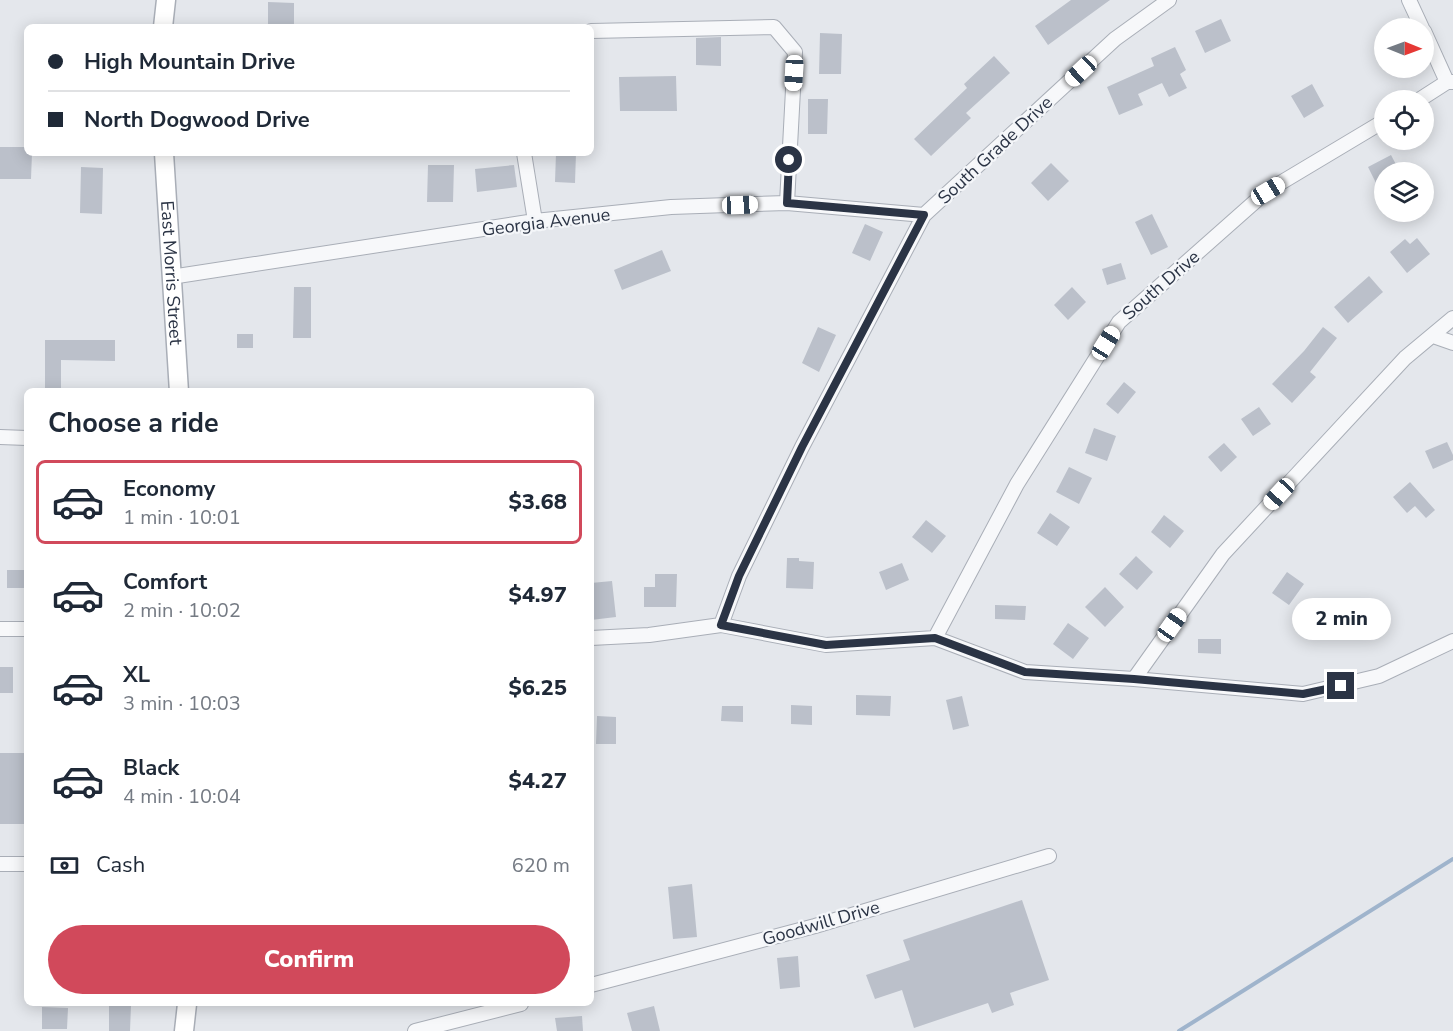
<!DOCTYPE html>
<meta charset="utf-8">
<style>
body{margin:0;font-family:"Nunito Sans",sans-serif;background:#f2f2f3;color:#1f2937;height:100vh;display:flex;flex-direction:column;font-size:22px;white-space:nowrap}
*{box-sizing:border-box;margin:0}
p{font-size:20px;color:#747a83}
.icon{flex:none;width:33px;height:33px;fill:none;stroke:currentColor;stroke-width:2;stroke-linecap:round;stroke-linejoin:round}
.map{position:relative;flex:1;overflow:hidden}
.drawer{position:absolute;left:24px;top:388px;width:570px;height:618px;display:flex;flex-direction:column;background:#fff;border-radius:9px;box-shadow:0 3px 15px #0003}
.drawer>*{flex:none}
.guide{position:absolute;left:24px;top:24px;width:570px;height:132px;border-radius:9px;box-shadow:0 3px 15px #0003;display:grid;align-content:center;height:132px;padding:0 24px;background:#fff}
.needle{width:39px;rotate:91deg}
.controls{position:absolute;left:1374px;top:18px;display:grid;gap:12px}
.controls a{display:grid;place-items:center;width:60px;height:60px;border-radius:50%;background:#fff;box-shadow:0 3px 15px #0003;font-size:30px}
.end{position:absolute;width:27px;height:27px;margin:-14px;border:8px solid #2b3445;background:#fff;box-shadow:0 0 0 3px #fff}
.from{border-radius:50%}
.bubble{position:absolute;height:42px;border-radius:21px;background:#fff;box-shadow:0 3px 15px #0003;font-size:20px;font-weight:800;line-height:42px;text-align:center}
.car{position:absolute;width:18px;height:36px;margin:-18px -9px;border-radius:8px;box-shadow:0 0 4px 2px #0007;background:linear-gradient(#fff 24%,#345 0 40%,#fff 0 76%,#345 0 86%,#fff 0)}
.guide b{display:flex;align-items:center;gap:21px;height:57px;font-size:22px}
.guide b+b{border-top:2px solid #e0e1e3}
.guide i{width:15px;height:15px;background:#1f2937}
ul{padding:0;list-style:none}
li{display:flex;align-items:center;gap:18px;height:84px;margin:0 12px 9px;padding:0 12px;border:3px solid transparent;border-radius:9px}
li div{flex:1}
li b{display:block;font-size:22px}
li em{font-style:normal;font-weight:800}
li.active{border-color:#d1495b}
li>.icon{width:54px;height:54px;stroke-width:1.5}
h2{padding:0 24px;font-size:27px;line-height:72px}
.pay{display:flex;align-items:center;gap:15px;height:66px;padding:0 24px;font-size:22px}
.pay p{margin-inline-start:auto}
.primary-button{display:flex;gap:12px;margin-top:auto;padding:12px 24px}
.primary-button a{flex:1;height:69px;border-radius:36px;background:#d1495b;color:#fff;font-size:24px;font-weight:800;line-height:69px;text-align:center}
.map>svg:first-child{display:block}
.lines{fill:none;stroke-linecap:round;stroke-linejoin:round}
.stream{stroke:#9fb4cc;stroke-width:4}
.building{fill:#bbc0ca}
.street-casing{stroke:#a9aeb7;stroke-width:16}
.secondary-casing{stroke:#a9aeb7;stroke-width:21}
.street{stroke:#f7f8fa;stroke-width:14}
.secondary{stroke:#fff;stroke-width:18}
.route{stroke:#2b3445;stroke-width:8}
.labels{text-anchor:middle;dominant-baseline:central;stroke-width:4.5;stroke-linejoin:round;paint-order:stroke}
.street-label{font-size:18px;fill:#2b3445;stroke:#f4f6f9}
</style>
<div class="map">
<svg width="1453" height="1031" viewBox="0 0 1453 1031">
<rect width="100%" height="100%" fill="#e4e7ec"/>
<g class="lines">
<path class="stream" d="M1179 1031 1453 859"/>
</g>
<path class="building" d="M1071 0H1110L1048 45 1035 26Z
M268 2 294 3V27H268Z
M1221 19 1231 41 1205 53 1195 31Z
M820 33 842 34 841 74H819Z
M721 37V66L696 65V38Z
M1175 47 1186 70 1180 74 1187 88 1169 97 1162 83 1138 94 1143 105 1119 115 1107 87 1154 66 1151 58Z
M994 56 1010 73 966 113 971 118 931 156 914 139 967 88 964 84Z
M676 76 677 111H620L619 77Z
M1312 84 1324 106 1304 118 1291 96Z
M808 99H828L827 134H808Z
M0 147H27V153H32L31 179H0Z
M556 153H576L575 183 555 182Z
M1391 155 1400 172H1384V199L1368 167Z
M1051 163 1069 181 1048 201 1031 183Z
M428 165H454L453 202H427Z
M514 165 517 187 477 192 475 169Z
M81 167 103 168 102 214 80 213Z
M1152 214 1168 247 1151 255 1135 222Z
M865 224 883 232 870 261 852 253Z
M1417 238 1430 254 1407 273 1390 252 1405 239 1410 244Z
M662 250 671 271 622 290 614 270Z
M1121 263 1126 279 1107 285 1102 269Z
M1369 276 1383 292 1348 323 1334 307Z
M294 287H311V338H293Z
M1072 287 1086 302 1068 320 1054 305Z
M818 327 836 335 819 372 802 363Z
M1323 327 1337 338 1310 372 1316 377 1292 403 1272 384 1304 351Z
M237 334H253V348H237Z
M45 340H115V361L61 360V388H45Z
M1124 382 1136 392 1118 414 1106 404Z
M1259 407 1271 424 1253 436 1241 419Z
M1094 428 1116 436 1107 461 1085 453Z
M1447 442 1453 455V460L1433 469 1425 451Z
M1224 443 1237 457 1221 472 1208 457Z
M1069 467 1092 478 1079 504 1056 492Z
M1410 482 1435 510 1426 518 1415 506 1407 513 1393 497Z
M1050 513 1070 527 1057 546 1037 533Z
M1164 515 1184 531 1170 548 1151 532Z
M926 520 946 536 932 553 912 537Z
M1136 556 1153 572 1137 590 1119 574Z
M787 558H799V561L814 562 813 589 786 588Z
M902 563 909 580 886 590 879 572Z
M7 570H27V588H7Z
M1287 572 1304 584 1289 605 1272 593Z
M655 574H677L676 607H644V587H655Z
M612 581 616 617 591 620V583Z
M1105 587 1124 607 1105 627 1085 607Z
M995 605 1026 606 1025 620 995 619Z
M1068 623 1089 638 1073 659 1053 644Z
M1198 639H1221V654L1198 653Z
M0 667H13V693H0Z
M856 695 891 696 890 716 856 715Z
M962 696 969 726 953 730 946 700Z
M791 705 812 706V725L791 724Z
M722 706H743V722L721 721Z
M597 716 616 717V744H596Z
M0 753H27V824H0Z
M692 884 697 937 673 939 668 887Z
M1022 900 1049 980 1010 993 1014 1005 992 1013 988 1003 914 1028 902 990 875 999 866 975 910 960 903 940Z
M798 956 800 987 780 989 777 958Z
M109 1005H131L130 1031H109Z
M654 1006 660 1031H632L627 1013Z
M42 1007 68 1008 67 1029H42Z
M582 1016 583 1031H557L555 1018Z"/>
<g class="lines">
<defs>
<path id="street" d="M1409 0 1422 28
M591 31 774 27 795 52 787 203
M1424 31 1447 82
M1419 100 1447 82H1453
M524 153 535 221
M171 277 535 221 671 207 787 203 924 215
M1433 336 1453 343
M0 437 27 438
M721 625 739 576 802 447 924 215 1115 39 1169 0
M0 629H27
M591 638 649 635 721 625 826 645 935 638 1025 672 1134 679 1303 694 1379 676 1453 641
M935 638 1017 484 1119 322 1267 191 1384 121
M1134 679 1223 554 1405 358 1453 318
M0 864H27
M591 985 815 926 1049 856
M415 1031 521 1004"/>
<g id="secondary">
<path d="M163 27 166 0"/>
<path id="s1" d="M164 153 179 392"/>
<path d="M184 1031 187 1004"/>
</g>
</defs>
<use href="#street" class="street-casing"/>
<use href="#secondary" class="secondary-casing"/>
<use href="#street" class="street"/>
<use href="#secondary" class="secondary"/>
</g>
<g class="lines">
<path class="route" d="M789 160 787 203 924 215 802 447 739 576 721 625 826 645 935 638 1025 672 1134 679 1303 694 1341 686"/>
</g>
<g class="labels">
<g class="street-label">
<text transform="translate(995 150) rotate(-43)">South Grade Drive</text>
<text transform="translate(546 222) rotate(-7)">Georgia Avenue</text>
<text stroke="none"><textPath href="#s1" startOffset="120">East Morris Street</textPath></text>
<text transform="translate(1161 285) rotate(-41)">South Drive</text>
<text transform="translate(821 923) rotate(-16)">Goodwill Drive</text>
</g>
</g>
</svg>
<div class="controls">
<a><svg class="needle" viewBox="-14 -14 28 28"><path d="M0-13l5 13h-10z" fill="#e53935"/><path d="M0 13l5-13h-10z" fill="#747a83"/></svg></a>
<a><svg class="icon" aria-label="locate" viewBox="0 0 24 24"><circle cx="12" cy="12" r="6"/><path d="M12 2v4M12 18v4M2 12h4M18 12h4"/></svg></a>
<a><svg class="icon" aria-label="layers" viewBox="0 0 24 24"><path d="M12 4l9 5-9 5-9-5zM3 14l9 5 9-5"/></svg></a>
</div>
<i class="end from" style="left:789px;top:160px"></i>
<i class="end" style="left:1341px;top:686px"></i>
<div class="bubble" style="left:1292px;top:598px;width:99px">2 min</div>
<i class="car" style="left:1081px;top:71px;rotate:227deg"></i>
<i class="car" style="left:794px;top:73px;rotate:183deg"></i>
<i class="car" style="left:1268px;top:191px;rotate:59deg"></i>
<i class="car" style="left:740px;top:205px;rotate:88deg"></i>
<i class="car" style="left:1106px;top:343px;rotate:32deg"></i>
<i class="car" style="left:1279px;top:494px;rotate:223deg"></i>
<i class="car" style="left:1172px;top:625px;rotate:35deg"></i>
<div class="guide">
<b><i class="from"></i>High Mountain Drive</b>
<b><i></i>North Dogwood Drive</b>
</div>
<section class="drawer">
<h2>Choose a ride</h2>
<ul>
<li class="active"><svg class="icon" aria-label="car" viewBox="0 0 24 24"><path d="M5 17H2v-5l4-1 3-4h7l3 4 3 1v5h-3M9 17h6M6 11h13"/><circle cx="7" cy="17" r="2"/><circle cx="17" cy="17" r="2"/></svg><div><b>Economy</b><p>1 min · 10:01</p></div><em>$3.68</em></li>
<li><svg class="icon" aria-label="car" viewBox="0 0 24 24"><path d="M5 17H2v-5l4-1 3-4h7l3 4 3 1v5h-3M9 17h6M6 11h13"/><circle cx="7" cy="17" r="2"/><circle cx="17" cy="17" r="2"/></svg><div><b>Comfort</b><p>2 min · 10:02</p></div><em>$4.97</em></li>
<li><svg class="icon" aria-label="car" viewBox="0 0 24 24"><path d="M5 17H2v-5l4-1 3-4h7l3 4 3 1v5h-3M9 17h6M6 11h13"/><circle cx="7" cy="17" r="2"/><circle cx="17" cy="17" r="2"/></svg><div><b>XL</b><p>3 min · 10:03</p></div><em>$6.25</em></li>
<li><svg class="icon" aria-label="car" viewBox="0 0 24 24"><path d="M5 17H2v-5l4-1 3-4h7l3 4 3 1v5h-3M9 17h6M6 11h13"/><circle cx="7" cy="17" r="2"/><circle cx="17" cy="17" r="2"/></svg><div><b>Black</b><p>4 min · 10:04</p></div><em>$4.27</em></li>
</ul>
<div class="pay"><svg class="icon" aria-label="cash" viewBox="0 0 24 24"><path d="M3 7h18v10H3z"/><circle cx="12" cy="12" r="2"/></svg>Cash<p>620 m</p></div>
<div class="primary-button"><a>Confirm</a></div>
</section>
</div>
